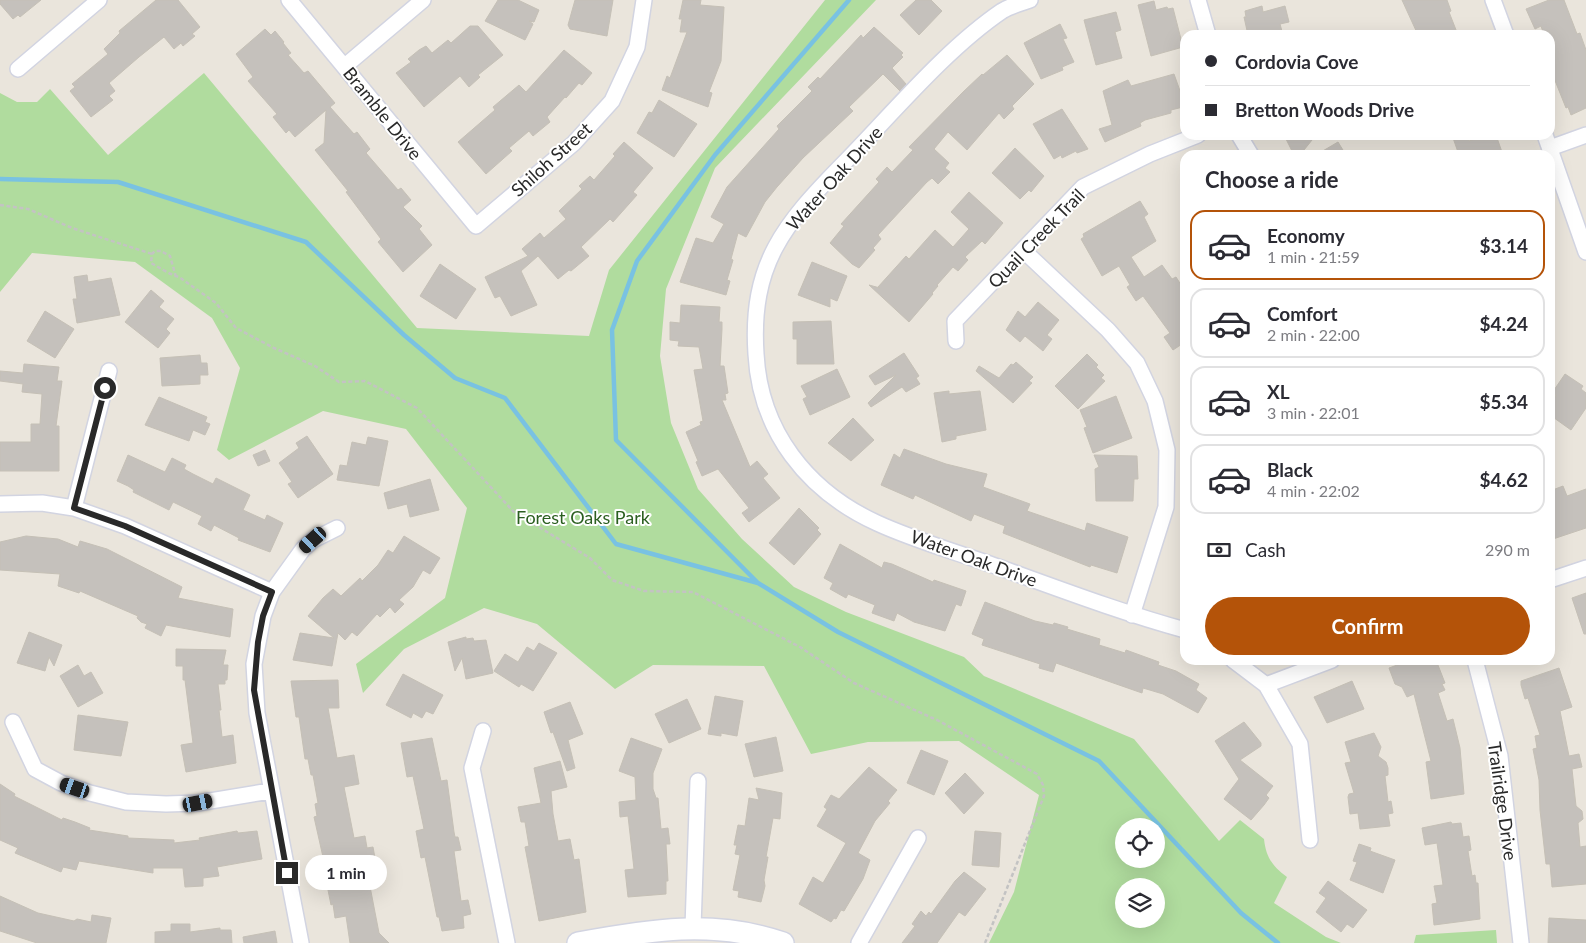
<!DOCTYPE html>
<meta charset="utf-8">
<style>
body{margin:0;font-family:Lato,sans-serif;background:#f2f2f3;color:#2b2b33;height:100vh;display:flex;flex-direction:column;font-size:19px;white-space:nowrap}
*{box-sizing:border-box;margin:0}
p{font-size:16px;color:#7c7c81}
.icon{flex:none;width:28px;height:28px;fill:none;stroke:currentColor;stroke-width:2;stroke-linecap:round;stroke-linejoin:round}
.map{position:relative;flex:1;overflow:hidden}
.side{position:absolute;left:1180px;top:150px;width:375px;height:515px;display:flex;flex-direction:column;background:#fff;border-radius:15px;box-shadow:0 5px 20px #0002}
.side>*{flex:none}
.guide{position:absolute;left:1180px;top:30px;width:375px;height:110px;border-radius:15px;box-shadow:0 5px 20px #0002;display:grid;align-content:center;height:110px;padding:0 25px;background:#fff}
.buttons{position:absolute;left:1115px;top:818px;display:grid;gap:10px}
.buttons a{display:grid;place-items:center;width:50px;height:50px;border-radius:50%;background:#fff;box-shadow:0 5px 20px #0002;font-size:25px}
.end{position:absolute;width:22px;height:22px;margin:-11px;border:6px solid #292929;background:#fff;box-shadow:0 0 0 2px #fff}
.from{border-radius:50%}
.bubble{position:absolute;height:35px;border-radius:18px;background:#fff;box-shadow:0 5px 20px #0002;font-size:16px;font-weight:700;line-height:35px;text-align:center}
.car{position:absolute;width:15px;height:30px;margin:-15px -8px;border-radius:6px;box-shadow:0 0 4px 1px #0007;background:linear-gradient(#222 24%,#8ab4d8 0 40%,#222 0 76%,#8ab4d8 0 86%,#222 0)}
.guide b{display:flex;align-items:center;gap:18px;height:48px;font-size:19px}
.guide b+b{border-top:1px solid #e1e1e2}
.guide i{width:12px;height:12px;background:#2b2b33}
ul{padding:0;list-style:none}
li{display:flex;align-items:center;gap:15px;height:70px;margin:0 10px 8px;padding:0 15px;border:2px solid #e1e1e2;border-radius:15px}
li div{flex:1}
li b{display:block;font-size:19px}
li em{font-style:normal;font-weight:700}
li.current{border-color:#b45309}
li>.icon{width:45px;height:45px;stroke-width:1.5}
h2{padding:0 25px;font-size:22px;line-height:60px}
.pay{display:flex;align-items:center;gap:12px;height:55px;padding:0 25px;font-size:19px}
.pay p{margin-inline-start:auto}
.primary-button{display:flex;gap:10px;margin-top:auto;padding:10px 25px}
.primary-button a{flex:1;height:58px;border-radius:30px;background:#b45309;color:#fff;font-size:20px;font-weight:700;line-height:58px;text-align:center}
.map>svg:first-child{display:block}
.green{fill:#b0dc9e;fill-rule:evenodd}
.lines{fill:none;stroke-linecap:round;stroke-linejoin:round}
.stream{stroke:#79c2e2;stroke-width:4.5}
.building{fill:#c5c1bc;stroke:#c5c0b6}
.street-casing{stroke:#d2d4e1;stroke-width:18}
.secondary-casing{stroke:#d2d4e1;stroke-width:24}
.path{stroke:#c3c3c3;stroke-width:2.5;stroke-dasharray:4 2.5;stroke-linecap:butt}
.street{stroke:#fff;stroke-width:15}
.secondary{stroke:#fff;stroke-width:21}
.route{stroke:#292929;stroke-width:6}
.labels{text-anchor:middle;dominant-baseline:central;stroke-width:4;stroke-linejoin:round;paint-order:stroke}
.street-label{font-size:18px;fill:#292929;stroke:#fff}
.park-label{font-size:18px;fill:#2b5f20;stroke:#fff}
</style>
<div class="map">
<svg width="1586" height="943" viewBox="0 0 1586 943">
<rect width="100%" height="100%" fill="#eae5dc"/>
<path class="green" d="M825 0H876L715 168 666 289 660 356 671 423 698 489 742 539 794 587 846 612 964 657 984 676 1134 739 1219 841 1240 820 1264 839C1266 857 1272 866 1287 877L1274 903 1326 937 1341 943H989L1014 892 1039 795 959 741 868 742 811 754 764 666 653 665 615 689 537 624 484 608 404 649 363 693 356 664 445 598 467 508 406 429 323 411 229 460 217 450 240 368 212 318 135 262 32 253 0 292V93L17 102H37L50 89 108 155 204 73 417 328 589 336 609 270ZM1124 826H1156V859H1124ZM1124 886H1156V919H1124Z
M1496 930 1497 943H1414L1416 935Z"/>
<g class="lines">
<path class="stream" d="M0 179 118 182 306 242 404 335 455 378 505 398 616 544 758 583 838 632 1099 761 1241 913 1278 943
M757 582 616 440 612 330 637 261 715 155 849 0"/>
</g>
<path class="building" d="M0 0H41L20 17 18 15 13 19 0 4Z
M156 0H178L200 27 192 34 195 36 183 46 181 43 174 49 164 37 139 57 109 83 115 91 109 96 113 100 91 117 70 91 75 87 72 84 108 54 104 49 120 33 119 31Z
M498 0H518L539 10 534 22 529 21 533 24 525 40 485 21Z
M575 0H613L607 36 570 29 568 25Z
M683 0H701L700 5 724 7 721 61 709 92 712 93 708 107 662 90 667 76 670 78 687 32H680L682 19H679Z
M916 0H931L942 11 919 35 900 15Z
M1402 0H1447L1451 11 1449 12 1458 35H1418Z
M1549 0H1564L1577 34 1580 33 1586 50V108L1571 115 1568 107 1566 108 1550 68V35H1544L1541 26 1535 29 1526 9Z
M1154 1 1156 10 1167 7 1168 9 1173 8 1183 47 1151 56 1138 5Z
M1262 6 1263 12 1285 6 1289 22 1280 24 1283 35H1248L1244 17H1246L1245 11Z
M1116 12 1121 30 1115 32 1122 58 1096 65 1084 20Z
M1060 24 1067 38 1063 39 1074 62 1062 67 1063 70 1041 79 1024 43Z
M470 26H478L503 55 478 75 480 77 469 87 460 76 424 107 396 73 411 62 408 59 419 50 426 46 432 53 448 40 451 43Z
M874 27 903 53 901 55 903 57 892 68 906 84 900 91 883 74 849 107 853 111 803 158 777 187 765 202 746 237 738 233 731 259 733 260 727 280 730 281 726 295 680 282 696 238 713 243 724 224 711 217 727 187 779 129 777 126 812 91 808 87 818 77 820 79 861 35 863 38Z
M265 29 271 35 275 31 284 42 283 43 291 53 288 55 304 73 308 71 335 103 330 107 354 134 357 132 370 149 366 153 398 190 401 188 411 200 403 207 422 226 419 229 432 245 403 272 378 242 381 239 346 192 348 191 315 150 324 143 326 110 295 137 289 130 286 133 273 117 277 114 248 81 253 77 236 54Z
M564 50 592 73 582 85 579 83 566 98 565 97 547 117 550 122 533 136 529 131 509 148 512 151 486 174 458 142 495 110 493 107 519 85 526 92Z
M1007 55 1034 84 1012 106 1014 109 1004 119 999 113 967 150 948 132 934 149 949 163 945 168 950 172 938 184 932 178 927 182 878 235 881 239 873 248 875 250 859 268 852 264 830 243 844 226 841 224 879 182 876 179 887 167 892 172 913 150 909 147 963 92 982 74 983 75Z
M1174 74 1184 102H1182L1183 107 1171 110V113L1145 120 1140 123 1141 126 1105 142 1099 129 1112 125 1103 91 1128 80 1131 86Z
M659 100 697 124 674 157 637 133 649 112 652 113Z
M1062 109 1088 149 1077 153 1076 151 1062 158 1061 155 1054 159 1033 124Z
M1284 135H1316L1300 155H1294Z
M1452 135H1467L1469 141 1484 135H1496L1503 155H1459Z
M624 142 653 168 633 192 637 195 613 222 610 219 581 247 589 256 571 271 569 270 558 279 538 256 521 271 537 305 511 316 500 296 495 298 485 277 528 256 522 249 540 233 544 238 566 219 559 211 582 189 579 186 590 176 594 180 615 156 613 154Z
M1338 142 1346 155H1316Z
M1015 148 1044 176 1031 192 1029 190 1020 199 992 173Z
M969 192 1003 223 985 244 982 241 965 257 968 260 958 271 953 267 937 285 938 286 932 293 933 294 909 322 869 285 880 288 878 287 906 256 909 259 935 230 953 247 969 229 951 212Z
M1140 201 1148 214 1144 217 1156 241 1131 257 1144 277 1162 265 1172 279 1176 277 1185 291V342L1173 350 1164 337 1170 333 1143 296 1136 301 1127 287 1130 285 1119 266 1102 276 1081 239 1084 237 1083 234Z
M812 262 847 276 837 301 830 298V307L798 295Z
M440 264 476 289 456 319 420 296Z
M87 275 88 282 111 278 120 315 77 323 73 299H77L74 277Z
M151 290 164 301 159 307 174 319 166 329 170 333 158 348 125 322Z
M1038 302 1059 320 1047 335 1052 339 1043 351 1025 336 1020 342 1006 330 1018 311 1025 317Z
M681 305 720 307 719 322H722V329L720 366H724L728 393 725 394 726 400H722L750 467 757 461 768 474 763 478 780 498 749 522 742 513 749 508 718 469 702 476 696 462 698 461 686 432 701 425 700 422 703 421 694 370 703 369 699 347 678 346 679 341 670 340V322L680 323Z
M45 311 74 329 55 358 27 341Z
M831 321 834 364H797V339H793V322Z
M904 353 919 376 916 378 920 384 906 392 902 387 871 407 868 403 896 375 875 385 869 376Z
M1087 354 1098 365 1096 367 1104 375 1101 378 1105 381 1078 409 1055 386Z
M200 355 201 363H207L208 375H200V384L162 386 160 358Z
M1016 362 1033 377 1029 381 1032 383 1013 403 976 371 979 366 999 378 1011 364 1013 365Z
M24 364 59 367 57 381H62L56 426H59V471H0V442H31V424H40L42 394 22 392 23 384 0 381V371L23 373Z
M837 369 850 397 810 415 803 399 807 397 801 386Z
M1565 374 1583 386 1581 389 1586 393V408L1571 430 1550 415 1555 409 1550 406 1556 395 1552 393Z
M949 391V394L980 391 986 430 956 436V439L942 442 934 393Z
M1116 396 1132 438 1093 453 1084 428 1087 427 1080 410Z
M159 397 207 417 205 422 210 424 205 435 193 430 189 441 145 425Z
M853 418 874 440 851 461 828 443Z
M307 436 333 474 298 498 288 484 292 482 279 463 299 448 296 443Z
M368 437 388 441 379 486 337 480 340 465 347 466 352 442 366 445Z
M904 449 946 464 987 474 983 487 1030 504 1027 511 1085 531 1087 523 1128 537 1117 573 1091 565 1090 567 1003 533 1005 526 974 514 971 521 915 495 913 499 881 485 894 454 900 458Z
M265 450 270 461 258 466 253 455Z
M128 455 165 472 172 458 186 465 184 469 193 474 213 484 216 478 250 495 243 510 265 520 267 515 283 523 270 552 238 540 239 538 214 525 211 531 198 524 202 516 173 502 169 510 133 492 134 490 128 486 117 481Z
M1094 455 1137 456 1138 479H1134L1133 501H1096L1095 469 1099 467Z
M430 479 439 510 410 517 407 504 388 509 384 493Z
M1563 486 1567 496 1586 489V528L1550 540V491Z
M799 508 819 528 817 530 821 534 794 565 769 543Z
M26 536 58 539 78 547 80 541 107 549 182 587 178 598 233 609 230 637 166 625 161 636 145 628 147 624 141 622 137 618 138 616 80 591 79 593 58 586 60 574 0 570V542Z
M404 536 440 558 430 574 423 570 413 587 399 600 404 604 395 613 390 607 380 617 377 614 357 636 352 632 345 640 338 633 332 666 293 660 300 633 334 638 308 616 323 598 333 589 341 596 360 578 362 581 378 565 388 550 393 553Z
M840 544 882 568 884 562 892 564 933 582 934 580 966 591 961 606 956 604 945 631 914 622 897 613 894 621 872 613 875 605 848 594 846 598 830 589 833 583 824 578Z
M1586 593V634H1584L1572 598Z
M985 602 1035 621 1053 625 1054 623 1068 627 1067 629 1100 639 1099 645 1125 653 1126 650 1159 662 1158 665 1176 671 1199 684 1196 690 1207 698 1198 713 1163 694 1143 688 1142 693 1056 663 1053 672 1039 668 1040 664 982 645 984 639 972 634Z
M29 632 62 645 54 666 49 657 45 671 17 663Z
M466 637V639L473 638 474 641 486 640 493 673 466 679 462 658 455 671 448 642Z
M539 643 557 653 533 691 521 684 519 687 494 671 505 654 518 662 527 647 534 651Z
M176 649 226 650 223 665H228L227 680H225V684H218L221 710H219L222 737 233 735 236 763 186 772 181 745 193 743 185 680H183V666H176Z
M1411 660H1436L1445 683 1442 684 1445 690 1438 693 1447 721 1453 719 1460 748 1464 794 1431 799 1426 762 1431 761 1414 694 1407 697 1402 687 1395 684 1389 668Z
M78 665 84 676 91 672 103 693 78 707 60 676Z
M1559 668 1572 707 1560 711 1569 756 1579 754 1582 767 1572 769 1576 806 1582 811 1583 819 1578 823 1580 847 1586 846V884L1552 887 1550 864H1546L1540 810 1539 780 1533 749 1537 748 1535 736 1540 735 1528 698 1525 699 1521 685V681Z
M403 674 443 695 433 714 426 711 422 718 413 713 411 718 386 705Z
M338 680 339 708H328L337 758 354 755 359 784 344 787 354 838 365 836 367 848 373 847 377 869 367 871 379 933 389 943H350L346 916 335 918 333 904 331 905 328 890 330 883 325 856 323 857 314 817 317 816 315 804 318 803 313 775H311L308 759H305L299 717H296L291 681Z
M1352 681 1364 709 1327 723 1314 697Z
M715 696 743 701 737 736 721 733V736L708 734Z
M687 699 701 729 669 743 655 714Z
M570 702 583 734 568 740 575 768 567 771 553 732 551 733 544 712Z
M78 715 128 722 121 756 74 750Z
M1244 722 1261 743V746L1240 760 1273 786 1266 795 1269 798 1264 805 1251 820 1224 799 1239 779 1215 741Z
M1374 733 1381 747 1378 756 1386 762 1388 768V775L1385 776 1388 802 1391 801 1393 813 1388 814 1390 826 1360 829 1358 813 1350 814 1348 797 1349 794 1354 793 1345 763 1351 762 1345 742Z
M776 737 783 771 754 777 745 744Z
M432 738 441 781 447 780 454 832 455 837H458L461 850 454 851 461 901 468 900 471 914 463 916 464 928 442 931 439 917H437L425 857 421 858 416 831 424 829 413 776 407 777 401 743Z
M631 738 662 749 653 773V789L656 798H658L661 829 668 828 670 844H666L668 881H666V894L628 897 625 870 634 869 628 816 620 817 619 802 636 800 635 777 619 771Z
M921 750 948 761 934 795 907 783Z
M560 761 567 787 551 791 553 814 558 841 570 839 574 860 579 859 586 912 539 921 525 847 529 846 525 822H521L518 807 541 803 534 768Z
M869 767 897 790 888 801 890 803 875 821 858 853 870 860 863 879 844 911 841 910 836 919 834 918 831 922 799 904 813 877 823 883 846 843 817 826 827 809 824 807 831 795 839 799Z
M965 773 984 793 964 814 945 793Z
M0 784 15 794 14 796 62 820 63 818 75 822 90 828 89 830 128 836V838L174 840V843L200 840 199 838 237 831 238 833 257 831 262 859 217 867 219 876 203 878V886L185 887 183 868H153V873L79 861 76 870 63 867 61 872 15 853 18 848 0 840Z
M756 788 782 793 780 819 773 818 766 857H768L764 880 765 886 761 902 738 897 739 891 733 890 740 855 735 854 737 845H734L738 825 745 826 749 798 759 800Z
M1451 822 1452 824 1461 823 1463 837 1469 836 1471 850 1468 851 1472 876 1475 875 1476 883H1478L1480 919 1434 925 1432 904 1437 903 1434 886 1443 885 1437 843 1425 845 1422 828Z
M975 831 1001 833 999 867 972 865Z
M1359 844 1371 848 1370 851 1395 860 1383 893 1350 880 1357 862 1353 861Z
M964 872 986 889 965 916 959 912 937 943H902L915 926 912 924 921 911 926 916 929 912 931 914 955 881Z
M1328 881 1367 910 1353 928 1347 924 1341 932 1316 912 1326 898 1319 893Z
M0 896 38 913 74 921 77 919 91 922 92 915 111 918 106 943H37L0 931Z
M1549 918 1586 920V943H1548Z
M171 924H190V932L220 928V930H231L232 943H155V932L171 931Z
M275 931 277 943H244L243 937Z"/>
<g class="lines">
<defs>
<path id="street" d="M289 0 476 226 574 143 612 101 637 47 644 0
M1030 0C1021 3 1010 6 1002 11 946 49 892 114 844 163 784 224 750 264 756 354 760 431 807 491 877 523 916 541 960 553 1001 568 1062 590 1123 613 1185 630
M1198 0 1208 35
M1493 0 1506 35
M345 66 423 0
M18 69 99 0
M1239 135 1251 155
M1545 135 1586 252
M1550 148 1586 135
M1023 250 1108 330 1137 363 1155 401 1167 450 1166 507 1132 615
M956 341 955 321 1083 187 1150 154 1198 135
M0 504 42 503 74 508 125 526 272 592
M74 508 109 371
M1550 580 1586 568
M1233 660 1266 685 1300 744 1310 840
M1475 660 1500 756 1521 943
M1266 685 1332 660
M13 722 35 769 61 783 90 793 126 802 166 804 198 803 270 791
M483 731 472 768 507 943
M693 927 698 781
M301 943 257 713 254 664 263 616 272 592 303 549 313 540 337 528
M859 943 918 838"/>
<path id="secondary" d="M578 943C648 930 714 919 783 943"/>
</defs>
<use href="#street" class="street-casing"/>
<use href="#secondary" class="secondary-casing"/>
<path class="path" d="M0 205 28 209 72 228 152 254
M176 277 170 256 161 251H155L152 254 151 263C160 268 169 274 179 277L216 303 236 328 274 348 315 366 339 382 365 381 417 408 514 512 590 558 612 580 644 591 693 592 800 647 854 683 937 720 1037 774 1043 785 1044 796 985 943"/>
<use href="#street" class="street"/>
<use href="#secondary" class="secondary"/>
</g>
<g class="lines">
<path class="route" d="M105 388 74 508 125 526 272 592 263 616 258 642 254 690 287 873"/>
</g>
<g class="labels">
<g class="street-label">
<text transform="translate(383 113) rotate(51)">Bramble Drive</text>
<text transform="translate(551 159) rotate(-42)">Shiloh Street</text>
<text transform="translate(834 178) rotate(-48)">Water Oak Drive</text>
<text transform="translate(1036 238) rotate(-46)">Quail Creek Trail</text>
<text transform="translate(974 558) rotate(20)">Water Oak Drive</text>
<text transform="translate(1503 801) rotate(82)">Trailridge Drive</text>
</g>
<g class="park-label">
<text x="583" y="517">Forest Oaks Park</text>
</g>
</g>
</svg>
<div class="buttons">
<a><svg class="icon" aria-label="locate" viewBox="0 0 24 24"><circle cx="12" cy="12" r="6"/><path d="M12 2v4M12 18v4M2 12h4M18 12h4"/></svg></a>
<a><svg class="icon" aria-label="layers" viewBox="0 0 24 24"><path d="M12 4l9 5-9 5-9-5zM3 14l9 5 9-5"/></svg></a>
</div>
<i class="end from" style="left:105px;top:388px"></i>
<i class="end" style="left:287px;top:873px"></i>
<div class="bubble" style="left:305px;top:855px;width:82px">1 min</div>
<i class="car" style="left:313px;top:540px;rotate:228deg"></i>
<i class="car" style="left:75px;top:788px;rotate:289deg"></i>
<i class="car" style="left:198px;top:803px;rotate:79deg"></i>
<div class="guide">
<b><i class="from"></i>Cordovia Cove</b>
<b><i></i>Bretton Woods Drive</b>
</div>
<section class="side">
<h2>Choose a ride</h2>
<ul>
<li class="current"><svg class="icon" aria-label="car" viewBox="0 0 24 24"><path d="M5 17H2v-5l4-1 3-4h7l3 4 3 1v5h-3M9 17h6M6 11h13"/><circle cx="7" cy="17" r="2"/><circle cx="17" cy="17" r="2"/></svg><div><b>Economy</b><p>1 min · 21:59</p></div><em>$3.14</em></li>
<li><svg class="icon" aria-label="car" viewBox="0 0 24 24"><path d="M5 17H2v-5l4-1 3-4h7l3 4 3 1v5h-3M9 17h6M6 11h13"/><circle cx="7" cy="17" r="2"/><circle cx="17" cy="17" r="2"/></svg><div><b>Comfort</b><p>2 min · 22:00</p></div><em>$4.24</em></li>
<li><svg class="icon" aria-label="car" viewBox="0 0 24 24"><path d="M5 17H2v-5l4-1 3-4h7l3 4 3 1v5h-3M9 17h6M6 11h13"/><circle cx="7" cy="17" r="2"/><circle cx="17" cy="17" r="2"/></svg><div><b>XL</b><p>3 min · 22:01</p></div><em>$5.34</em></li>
<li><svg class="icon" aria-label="car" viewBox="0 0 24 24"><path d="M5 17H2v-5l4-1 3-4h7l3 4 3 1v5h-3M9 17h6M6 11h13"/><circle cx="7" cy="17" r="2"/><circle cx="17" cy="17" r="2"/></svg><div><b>Black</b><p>4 min · 22:02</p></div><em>$4.62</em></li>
</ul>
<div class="pay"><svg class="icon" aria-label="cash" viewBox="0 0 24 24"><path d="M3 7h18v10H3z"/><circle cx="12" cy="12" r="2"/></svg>Cash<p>290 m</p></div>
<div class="primary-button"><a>Confirm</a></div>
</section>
</div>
